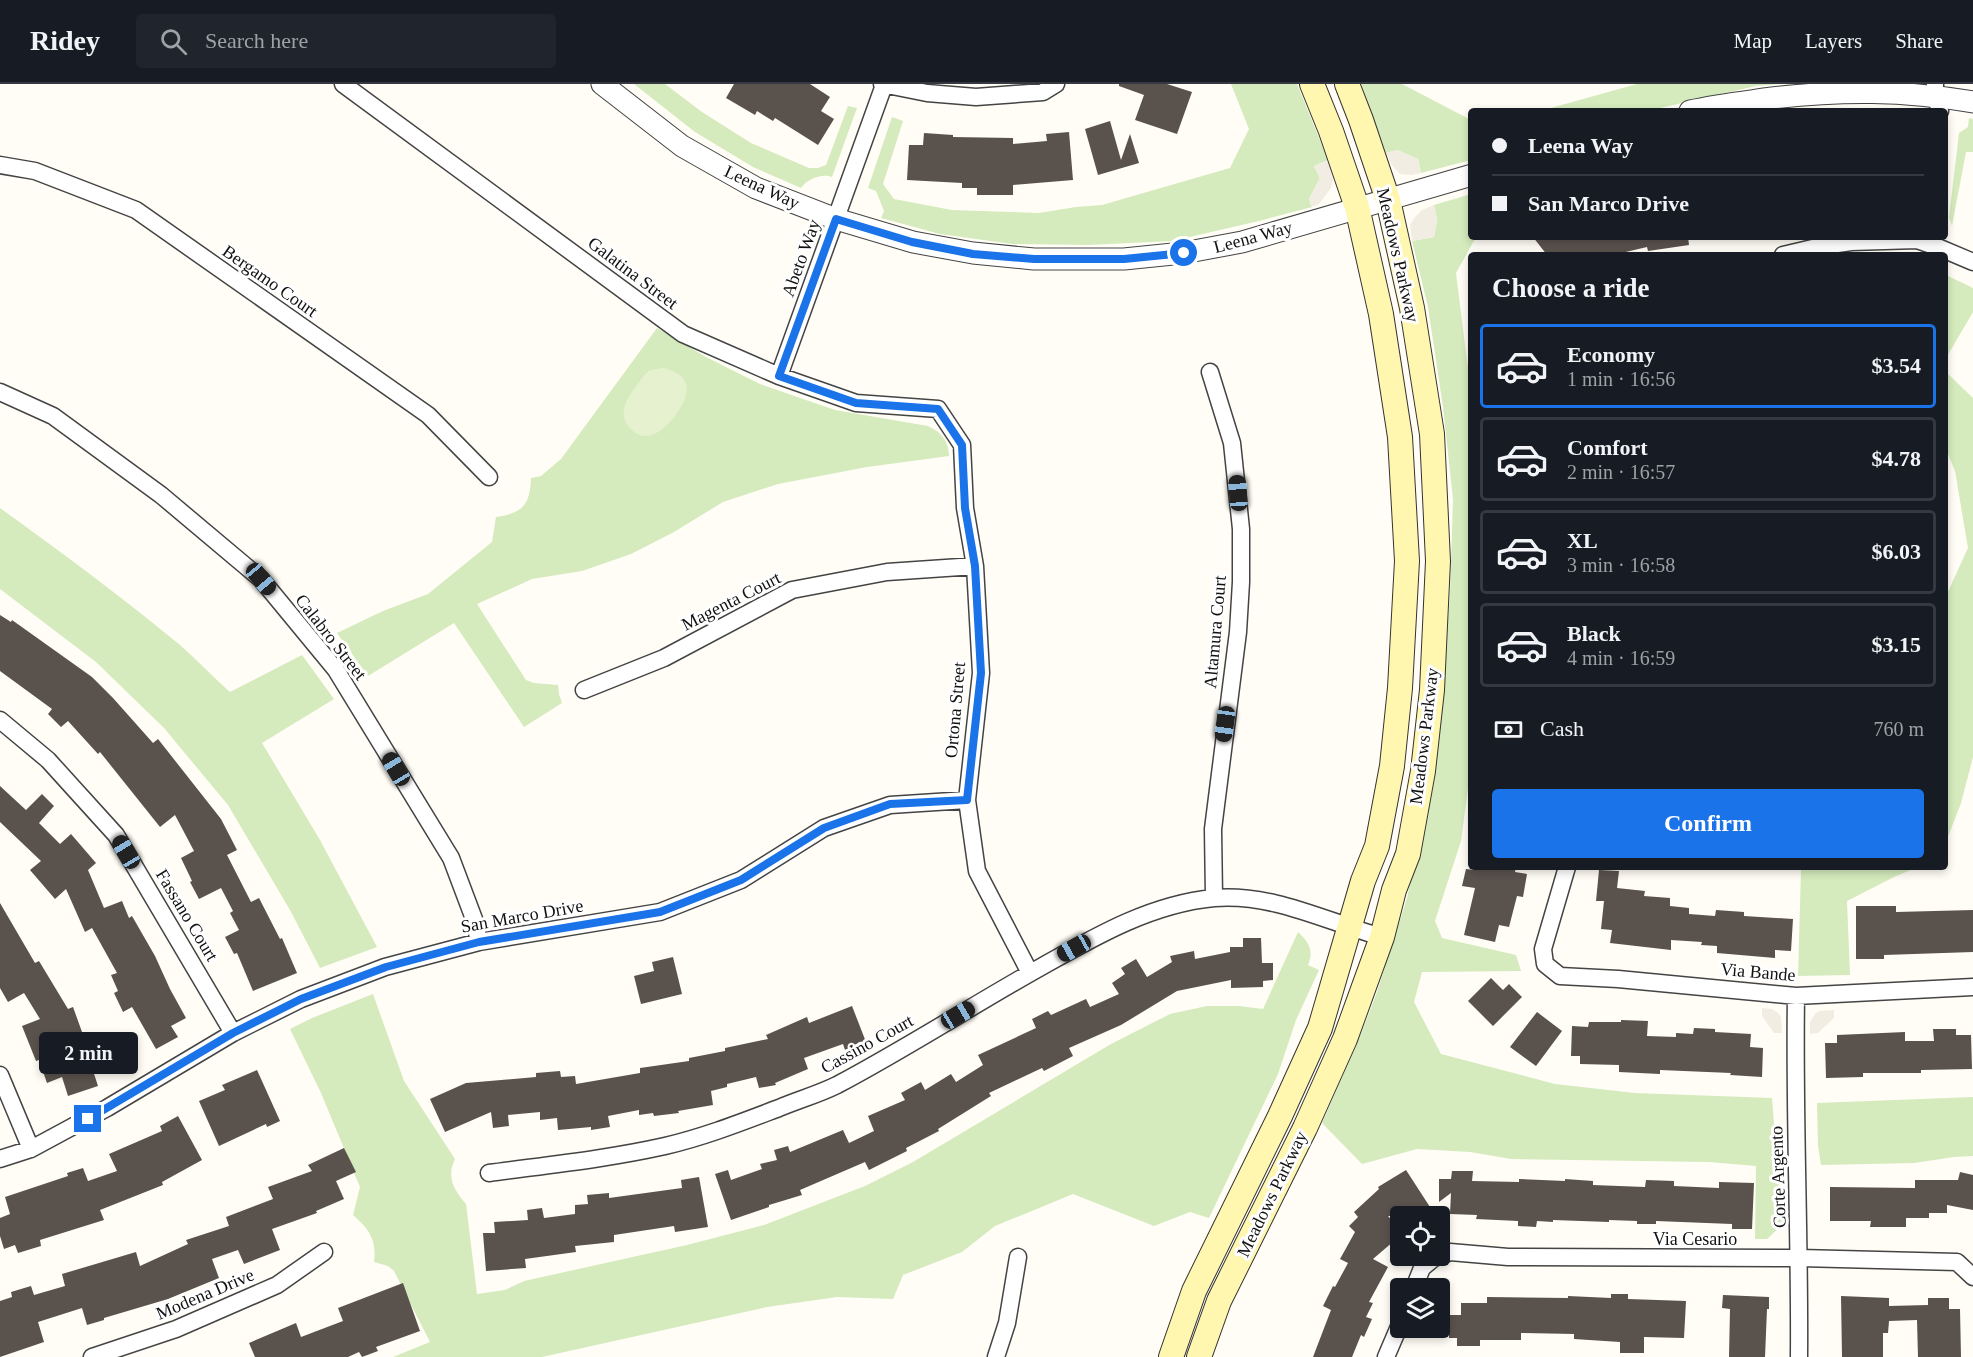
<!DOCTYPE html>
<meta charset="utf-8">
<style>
body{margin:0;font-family:Georgia,serif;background:#20242c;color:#f1f3f6;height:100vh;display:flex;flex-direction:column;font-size:22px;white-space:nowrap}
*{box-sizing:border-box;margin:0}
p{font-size:20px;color:#9ea1a6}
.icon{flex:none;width:33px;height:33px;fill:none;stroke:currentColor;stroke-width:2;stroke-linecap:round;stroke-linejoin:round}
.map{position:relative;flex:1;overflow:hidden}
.side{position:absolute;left:1468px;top:168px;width:480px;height:618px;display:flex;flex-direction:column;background:#171b24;border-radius:6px;box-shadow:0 3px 9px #0003}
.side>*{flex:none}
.guide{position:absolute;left:1468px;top:24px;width:480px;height:132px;border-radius:6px;box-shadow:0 3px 9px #0003;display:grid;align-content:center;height:132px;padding:0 24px;background:#171b24}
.fabs{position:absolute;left:1390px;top:1122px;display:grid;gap:12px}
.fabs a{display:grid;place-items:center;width:60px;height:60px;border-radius:6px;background:#171b24;box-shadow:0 3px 9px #0003;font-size:30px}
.end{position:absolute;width:27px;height:27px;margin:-14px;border:8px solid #1a73e8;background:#fff;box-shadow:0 0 0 3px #fff}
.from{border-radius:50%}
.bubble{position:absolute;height:42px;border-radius:6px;background:#171b24;box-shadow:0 3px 9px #0003;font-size:20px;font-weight:700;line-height:42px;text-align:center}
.car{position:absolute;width:18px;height:36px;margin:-18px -9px;border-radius:8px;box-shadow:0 0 4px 2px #0007;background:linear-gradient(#222 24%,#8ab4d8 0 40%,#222 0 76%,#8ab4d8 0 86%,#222 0)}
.guide b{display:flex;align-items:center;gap:21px;height:57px;font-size:22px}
.guide b+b{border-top:2px solid #363941}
.guide i{width:15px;height:15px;background:#f1f3f6}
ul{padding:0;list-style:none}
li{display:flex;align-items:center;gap:18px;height:84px;margin:0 12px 9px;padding:0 12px;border:3px solid #363941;border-radius:6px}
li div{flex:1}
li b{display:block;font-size:22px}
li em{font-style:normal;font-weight:700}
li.on{border-color:#1a73e8}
li>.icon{width:54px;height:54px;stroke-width:1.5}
h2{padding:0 24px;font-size:27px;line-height:72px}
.pay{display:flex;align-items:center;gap:15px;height:66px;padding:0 24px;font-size:22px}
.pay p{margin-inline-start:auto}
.action{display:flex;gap:12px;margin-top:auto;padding:12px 24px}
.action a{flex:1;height:69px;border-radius:6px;background:#1a73e8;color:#fff;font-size:24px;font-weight:700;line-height:69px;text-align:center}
header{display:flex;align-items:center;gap:36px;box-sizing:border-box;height:84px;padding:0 30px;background:#171b24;border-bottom:2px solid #363941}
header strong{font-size:28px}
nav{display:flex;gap:33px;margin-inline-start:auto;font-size:21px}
.search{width:420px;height:54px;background:#20242c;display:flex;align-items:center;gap:15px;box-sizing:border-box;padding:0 21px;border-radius:6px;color:#9ea1a6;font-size:22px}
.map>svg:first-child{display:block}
.green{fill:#d5ebbd}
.pitch{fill:#e6f2cf}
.plaza{fill:#f1ede2}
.building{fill:#5a524d}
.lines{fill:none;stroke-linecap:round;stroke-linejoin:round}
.minor-casing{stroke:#444;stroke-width:19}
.tertiary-casing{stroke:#444;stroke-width:23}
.secondary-casing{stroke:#333;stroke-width:26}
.minor{stroke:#fff;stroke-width:16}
.tertiary{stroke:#fff;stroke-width:21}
.secondary{stroke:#fff6b0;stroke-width:24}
.route{stroke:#1a73e8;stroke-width:8}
.labels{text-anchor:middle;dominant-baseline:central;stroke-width:6;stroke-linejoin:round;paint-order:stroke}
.street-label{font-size:18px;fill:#111;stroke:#fff}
</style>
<header>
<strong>Ridey</strong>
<div class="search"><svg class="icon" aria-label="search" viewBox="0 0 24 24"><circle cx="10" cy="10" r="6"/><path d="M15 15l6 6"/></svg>Search here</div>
<nav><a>Map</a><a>Layers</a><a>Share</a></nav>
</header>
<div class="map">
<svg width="1973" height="1273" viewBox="0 0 1973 1273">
<rect width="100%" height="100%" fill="#fffdf5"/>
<path class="green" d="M634 0H665L702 28 751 59 809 84H818L826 81 848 22 857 24 832 93C822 89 807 95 801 104L753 83 695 48Z
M1231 0H1297L1328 76 1314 82 1320 94 1309 115 1312 123 1259 137 1172 157 1089 161 1012 160 940 150 881 134 884 127 876 107 868 104 892 33 903 37 883 100 894 115 952 126 1039 129 1076 123 1102 121 1230 84 1249 45Z
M1361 0H1402L1471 36V76L1421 89 1418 75 1397 66 1386 69Z
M1637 0H1781L1756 2 1647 27H1540Z
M1969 34 1973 35V68H1966L1952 142 1949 133 1959 49 1968 43Z
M1471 110 1472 153H1476L1456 189 1472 316 1471 682 1461 757 1435 837 1442 854 1516 871 1521 887 1422 888 1414 918 1441 970 1555 1000 1635 1009 1772 1014 1782 1141 1767 1155H1755L1756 1082 1709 1078 1511 1075 1470 1068 1417 1065 1362 1080 1322 1039 1361 950 1377 908 1407 814 1414 782 1442 622 1450 510 1453 415 1443 323 1428 223 1412 157 1434 153 1437 136 1434 121Z
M1946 191 1973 204V228L1946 274Z
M657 244 706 273 760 300 835 326 928 342C941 348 949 357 949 372L867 383 778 400 723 418 674 448 631 470 582 487 532 495 477 520 526 596 534 599 558 601 559 610 562 619 524 643 454 539 368 592 337 549 383 527 428 510 492 458 496 433C523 429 530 421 531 394L541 392 561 375Z
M1946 288 1973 314V673L1961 719 1946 758V512L1968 464 1955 387 1946 365Z
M0 424C61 468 122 513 180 561 197 576 213 593 230 608L302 571 334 615 262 659 320 756 377 863 320 884 290 826 228 721 164 644 96 578 0 505Z
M1820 783H1918L1896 792 1847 817 1850 891 1798 892 1801 786Z
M1298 848C1309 858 1314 867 1308 881L1319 886 1296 936 1278 990 1209 1134 1190 1128 1154 1142 1073 1110 995 1142 962 1168 903 1191 893 1215 837 1213 767 1223 542 1273H393L430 1258 394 1187 388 1182 374 1178C377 1156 369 1145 353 1131L360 1103 321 1009 290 945 312 934 373 910 404 997 455 1075C446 1093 454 1106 466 1120L477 1210 505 1206 524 1197 687 1161 764 1141 865 1102 913 1078 1111 960 1170 930 1207 922H1239L1263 925Z
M1973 1013V1072L1954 1073 1914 1079 1821 1081 1818 1062 1817 1019Z"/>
<path class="pitch" d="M663 284C694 291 691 311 675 332 663 347 645 362 629 343 617 329 628 313 637 301 641 296 644 290 649 287 653 285 658 285 663 284Z"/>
<path class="plaza" d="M1396 66 1418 75 1421 89 1412 91 1400 90 1391 80 1386 69Z
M1328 76 1333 95 1331 104 1319 120 1312 123 1309 115 1320 94 1314 82Z
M1434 121 1437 136 1434 153 1412 157 1410 141 1415 133 1422 126Z
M1762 924 1772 925 1778 929 1781 933 1782 949H1774L1762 932Z
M1834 926V934L1818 949 1810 950V938L1815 930 1819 927Z"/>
<path class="building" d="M734 0H810L830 13 821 27 834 35 818 61 775 34 773 37 757 27 755 31 726 14Z
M1119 0H1167L1192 8 1177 50 1135 36 1144 11 1119 2Z
M1110 37 1121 76 1130 50 1139 79 1098 91 1085 45Z
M1069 48 1073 96 1013 101V111H977V104H962V99L907 96 909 61H923L924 49 953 51V53L1013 54V60L1047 57 1046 50Z
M1533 153H1688L1689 161 1648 167 1647 163 1613 171H1547Z
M0 531 11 538 12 536 92 593 113 614 153 659 158 655 221 735 237 766 227 771 251 818 259 814 280 855 282 854 297 889 253 907 237 869 234 870 225 853 239 846 230 829 233 827 221 804 199 815 190 798 192 797 181 774 194 767 175 731 160 743 100 668 98 670 68 637 61 643 48 630 52 625 0 587Z
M0 702 26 726 42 710 54 722 39 739 60 760 71 750 96 779 88 786 104 824 122 817 129 834 132 832 155 872 170 905 186 934 171 942 178 953 156 965 132 923 123 928 114 909 118 907 111 891 117 889 92 844 85 848 66 805 55 815 30 786 41 777 0 738Z
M1474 783H1516L1515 788 1527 790 1523 813 1517 812 1509 843 1499 841 1495 858 1464 851 1475 804 1462 802 1466 785 1474 786Z
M1599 786 1619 787 1617 804 1645 807 1644 812 1670 814V822L1689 824V830L1715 832 1716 826 1744 828V832L1793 835 1791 867 1775 866V874L1717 869V862L1701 861 1702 858 1671 856V866L1610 859 1612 846 1601 845 1604 817H1596Z
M0 819 35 879 39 877 68 925 73 923 86 959H84L98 1002 68 1012 62 993 47 999 39 976 36 977 22 942 40 935 24 909 8 918 0 904Z
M1856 822H1896V828L1973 826V868L1884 871V875H1856Z
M1243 854H1261L1262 879H1273V896L1263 897V903L1231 904V896L1177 907 1121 941 1069 964 1073 972 1044 987 1042 984 989 1009 991 1012 938 1045 939 1047 906 1064 907 1067 869 1086 865 1078 800 1106 802 1111 769 1121V1123L731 1136 715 1090 728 1086 731 1096 762 1085 760 1080 777 1076 774 1066 788 1062 790 1068 843 1046 849 1059 874 1047 868 1032 905 1016 901 1009 921 998 925 1006 951 990 956 998 983 981 978 971 1036 944 1032 935 1048 927 1051 931 1086 915 1090 923 1119 910 1112 899 1125 890 1121 884 1136 875 1147 893 1172 878 1170 872 1194 867 1195 875 1230 868V863H1243Z
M673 873 682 910 641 920 634 892 654 887 652 878Z
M1491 894 1503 906 1509 900 1522 913 1493 942 1468 917Z
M852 922 866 958 845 966 843 960 804 974 808 985 775 999 776 1001 759 1004 756 993 727 1000V1003L711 1007 713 1021 678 1027 679 1029 654 1032 653 1029 639 1031V1026L608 1032 610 1043 591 1046V1043L558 1046 557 1034 540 1036V1028L508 1031 509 1042 493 1044 491 1028 445 1048 430 1015 466 999 536 993V989L560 987 561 993 575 992 576 1000 640 989V984L689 977V974L725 967V964L768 955 766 951 807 933 809 939Z
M1537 928 1562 947 1536 982 1510 963Z
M1621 936 1648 937 1647 952 1676 953V949L1693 950 1694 944 1715 945V948L1751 950 1750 963 1763 964 1762 993 1730 991 1731 989 1660 986V990L1619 988V981L1580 980V972H1571L1572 942 1588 943 1589 938H1621Z
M1933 945H1956V951H1971L1972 985 1921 986V989H1863V993L1826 994 1825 959H1837V951L1905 948V957H1934Z
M257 986 280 1037 267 1043 266 1040 219 1062 199 1017 225 1006 222 1001Z
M178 1032 202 1076 162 1098 163 1101 100 1126 104 1136 40 1156 41 1162 18 1169 15 1161 4 1165 0 1152V1134L10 1130 5 1113 68 1092 67 1089 83 1084 88 1097 117 1087 109 1070 162 1047 160 1042Z
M344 1064 356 1088 336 1097 344 1115 316 1127 317 1129 272 1145 280 1166 244 1180 238 1166 212 1175 219 1194 168 1215 104 1234V1236L87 1241 82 1224 38 1238 44 1258 0 1273V1217L12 1213 11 1208 31 1202 34 1211 65 1202 62 1190 136 1168 140 1182 188 1160 186 1156 229 1142 226 1133 273 1115 268 1103 312 1087 308 1081Z
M1406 1086 1430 1123 1415 1132H1388L1401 1147V1151L1373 1175 1388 1183 1369 1218 1373 1219 1366 1233 1372 1235 1364 1253 1361 1251 1352 1273H1313L1331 1226 1323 1222 1333 1202 1335 1203 1348 1179 1340 1175 1355 1148 1349 1142 1358 1133 1354 1128 1379 1105 1378 1103Z
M1452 1087H1473L1472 1097 1519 1098V1095L1565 1097V1095L1593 1097V1101L1645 1103 1646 1096 1674 1097V1102L1719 1104V1098L1754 1099 1752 1145H1732V1140L1656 1137V1140H1637V1137L1609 1136V1138L1553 1136V1138L1537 1137 1536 1143 1518 1142V1137L1476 1135 1477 1131 1450 1130 1451 1109 1439 1118V1095H1451Z
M1960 1088 1973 1091V1126L1947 1121V1129H1929V1134H1906V1143H1870L1871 1137H1830V1103L1915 1104V1096H1958Z
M699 1093 708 1143 675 1148 674 1142 614 1151V1158L575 1162 576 1168 525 1175 526 1184 486 1187 483 1149H495L494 1138 528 1136 527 1126 542 1124 544 1134 575 1130V1121L588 1120 587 1111 609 1109V1114L682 1104 681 1096Z
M403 1199 420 1247 376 1263 378 1267 362 1273 359 1268 348 1273H255L249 1259 296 1239 301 1253 343 1237 338 1224Z
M1611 1210H1628V1215L1686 1217 1684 1254 1644 1253V1269H1620V1258L1574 1255V1250L1521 1249V1256H1480V1262H1457V1254H1449V1231H1461V1219H1487V1213L1568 1214V1212L1611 1214Z
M1723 1211 1769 1213V1225H1767L1765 1273H1729L1730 1225 1722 1224Z
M1841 1212 1889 1214V1222L1928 1221V1214H1949V1225H1960L1961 1273H1918L1917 1236 1889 1237 1888 1249H1883V1273H1842Z"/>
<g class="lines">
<defs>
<path id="minor" d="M343 0 683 250 779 292 856 319 938 325 962 361 965 424 975 482 981 589 967 716 977 787 1030 889
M882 0 927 9 976 13 1043 8 1056 0
M1935 0V11L1940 27
M0 81 35 87 136 126 428 331 489 393
M1783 171 1817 163 1851 158 1917 156 1940 164 1973 178
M1210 288 1232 359 1241 445V498L1238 548 1213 745 1214 814
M779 292 884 1
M0 308 53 332 161 411 261 495 336 586 451 774 474 835 479 858
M584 606 664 574 792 506 887 488 975 482
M0 636 48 676 116 751 233 949
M1567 783 1543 865 1545 880 1560 892 1618 895 1796 912 1973 903
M1796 912C1794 1032 1800 1152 1799 1273
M0 991 31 1065
M0 1075 31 1065 107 1024 233 949 301 915 385 883 479 858 660 828 741 796 824 744 890 721 967 716
M489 1089C548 1081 607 1075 665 1062 704 1053 742 1038 779 1024 798 1016 819 1010 837 1001 907 964 973 921 1041 883 1096 852 1151 820 1214 814 1273 809 1327 838 1382 853
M1414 1204 1422 1184 1434 1174 1450 1168 1508 1173 1800 1174 1957 1178 1973 1193
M92 1273 176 1245 277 1201 324 1168
M996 1273 1007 1239 1018 1173
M1386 1273 1401 1238"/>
<path id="tertiary" d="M602 0 682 62 756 104 836 135 913 158 973 169 1034 175H1124L1183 169 1242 158 1472 91
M1690 27C1717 21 1744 18 1772 14 1843 6 1902 6 1973 18"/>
<path id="secondary" d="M1171 1273 1194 1207 1280 1032 1320 944 1363 797 1377 762 1392 682 1400 604 1407 477 1400 353 1381 230 1357 123 1331 47 1312 0
M1199 1273 1219 1217 1305 1044 1345 955 1382 853 1394 806 1408 770 1423 687 1432 606 1438 477 1432 350 1412 224 1388 116 1361 36 1347 0"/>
</defs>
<use href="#minor" class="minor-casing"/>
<use href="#tertiary" class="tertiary-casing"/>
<use href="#secondary" class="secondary-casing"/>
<use href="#minor" class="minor"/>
<use href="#tertiary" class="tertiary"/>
<use href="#secondary" class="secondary"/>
</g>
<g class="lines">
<path class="route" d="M88 1035 233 949 301 915 386 883 479 858 660 828 741 796 824 744 890 720 967 716 981 589 975 482 965 424 962 361 938 325 856 319 779 292 836 135 912 158 973 170 1034 175H1124L1184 169"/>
</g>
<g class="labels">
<g class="street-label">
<text transform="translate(762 103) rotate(25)">Leena Way</text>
<text transform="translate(1253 153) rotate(-15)">Leena Way</text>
<text transform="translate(1398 171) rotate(77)">Meadows Parkway</text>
<text transform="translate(801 174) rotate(-70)">Abeto Way</text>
<text transform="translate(633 189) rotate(37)">Galatina Street</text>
<text transform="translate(270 197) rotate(35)">Bergamo Court</text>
<text transform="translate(731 517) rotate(-27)">Magenta Court</text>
<text transform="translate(1215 548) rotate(-85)">Altamura Court</text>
<text transform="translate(331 553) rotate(52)">Calabro Street</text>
<text transform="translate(955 626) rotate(-85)">Ortona Street</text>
<text transform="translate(1424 652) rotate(-83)">Meadows Parkway</text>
<text transform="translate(187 831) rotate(59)">Fassano Court</text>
<text transform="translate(522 832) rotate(-10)">San Marco Drive</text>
<text transform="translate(1758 888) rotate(5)">Via Bande</text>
<text transform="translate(867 960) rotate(-29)">Cassino Court</text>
<text transform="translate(1778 1093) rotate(-92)">Corte Argento</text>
<text transform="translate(1272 1110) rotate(-64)">Meadows Parkway</text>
<text x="1695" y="1155">Via Cesario</text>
<text transform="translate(205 1210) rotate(-23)">Modena Drive</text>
</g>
</g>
</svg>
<div class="fabs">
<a><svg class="icon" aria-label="locate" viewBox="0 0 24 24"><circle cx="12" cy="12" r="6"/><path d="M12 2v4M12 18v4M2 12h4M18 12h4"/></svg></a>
<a><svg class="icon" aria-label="layers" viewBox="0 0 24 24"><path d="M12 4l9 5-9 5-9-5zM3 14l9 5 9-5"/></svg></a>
</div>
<i class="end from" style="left:1184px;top:169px"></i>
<i class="end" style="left:88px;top:1035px"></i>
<div class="bubble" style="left:39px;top:948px;width:99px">2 min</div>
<i class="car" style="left:1238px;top:409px;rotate:356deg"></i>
<i class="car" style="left:261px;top:495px;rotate:140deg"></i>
<i class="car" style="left:1225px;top:640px;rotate:188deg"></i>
<i class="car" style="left:396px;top:685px;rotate:329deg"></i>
<i class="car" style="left:126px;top:768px;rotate:329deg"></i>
<i class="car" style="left:1074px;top:864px;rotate:241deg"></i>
<i class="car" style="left:958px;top:931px;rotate:60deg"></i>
<div class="guide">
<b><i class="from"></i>Leena Way</b>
<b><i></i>San Marco Drive</b>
</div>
<section class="side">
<h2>Choose a ride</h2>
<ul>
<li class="on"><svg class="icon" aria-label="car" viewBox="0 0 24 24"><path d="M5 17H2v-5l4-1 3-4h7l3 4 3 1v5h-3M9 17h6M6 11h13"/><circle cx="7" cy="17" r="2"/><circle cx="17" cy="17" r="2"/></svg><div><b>Economy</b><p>1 min · 16:56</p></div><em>$3.54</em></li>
<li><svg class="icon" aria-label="car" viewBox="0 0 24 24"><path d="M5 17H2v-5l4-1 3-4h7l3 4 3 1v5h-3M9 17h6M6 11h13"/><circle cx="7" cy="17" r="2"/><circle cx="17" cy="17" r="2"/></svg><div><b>Comfort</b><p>2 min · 16:57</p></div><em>$4.78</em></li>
<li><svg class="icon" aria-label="car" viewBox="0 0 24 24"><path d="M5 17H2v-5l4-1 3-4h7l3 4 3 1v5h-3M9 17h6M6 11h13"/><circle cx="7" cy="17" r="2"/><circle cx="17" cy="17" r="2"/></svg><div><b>XL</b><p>3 min · 16:58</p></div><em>$6.03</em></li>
<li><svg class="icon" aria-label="car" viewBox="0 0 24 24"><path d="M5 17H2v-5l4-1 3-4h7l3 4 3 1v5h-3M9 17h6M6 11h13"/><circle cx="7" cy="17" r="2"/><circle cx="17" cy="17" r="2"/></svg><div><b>Black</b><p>4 min · 16:59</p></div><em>$3.15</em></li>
</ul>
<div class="pay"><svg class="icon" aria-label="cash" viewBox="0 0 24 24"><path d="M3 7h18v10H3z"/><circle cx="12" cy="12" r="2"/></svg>Cash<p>760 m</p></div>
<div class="action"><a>Confirm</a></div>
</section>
</div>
